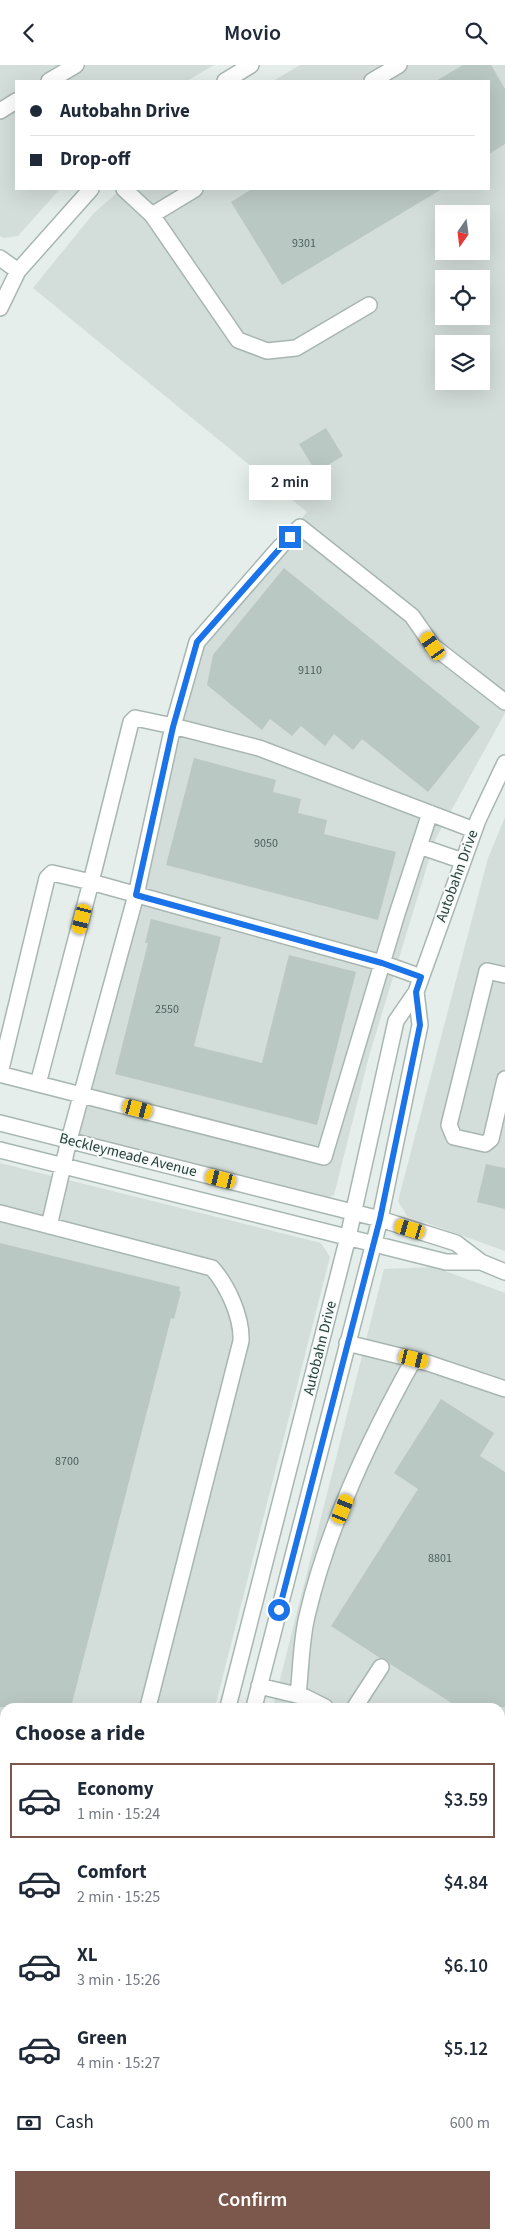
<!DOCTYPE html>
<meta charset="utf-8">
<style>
body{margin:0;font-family:"Source Sans 3",sans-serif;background:#f2f2f3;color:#1f2937;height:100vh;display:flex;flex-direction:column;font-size:19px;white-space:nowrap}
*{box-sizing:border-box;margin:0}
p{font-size:16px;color:#747a83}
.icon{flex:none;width:28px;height:28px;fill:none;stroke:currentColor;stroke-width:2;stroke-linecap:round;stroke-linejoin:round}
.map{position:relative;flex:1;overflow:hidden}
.drawer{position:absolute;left:0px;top:1638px;width:505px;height:536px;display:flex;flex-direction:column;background:#fff;border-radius:15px 15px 0 0;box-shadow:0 5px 20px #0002}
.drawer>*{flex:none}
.top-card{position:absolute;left:15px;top:15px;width:475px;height:110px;border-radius:0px;box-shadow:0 5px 20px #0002;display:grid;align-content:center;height:110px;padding:0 15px;background:#fff}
.needle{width:32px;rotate:194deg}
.tools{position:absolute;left:435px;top:140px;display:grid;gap:10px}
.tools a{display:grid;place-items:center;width:55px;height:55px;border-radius:0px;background:#fff;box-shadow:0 5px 20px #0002;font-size:25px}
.end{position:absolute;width:22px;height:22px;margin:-11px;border:6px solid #1a73e8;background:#fff;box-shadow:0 0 0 2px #fff}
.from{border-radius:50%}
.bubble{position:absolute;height:35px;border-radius:0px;background:#fff;box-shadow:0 5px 20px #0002;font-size:16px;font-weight:600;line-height:35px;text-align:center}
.car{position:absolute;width:15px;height:30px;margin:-15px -8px;border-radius:6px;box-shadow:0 0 4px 1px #0007;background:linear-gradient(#f5c518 24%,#345 0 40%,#f5c518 0 76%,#345 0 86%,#f5c518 0)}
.top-card b{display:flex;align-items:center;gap:18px;height:48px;font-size:19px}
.top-card b+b{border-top:1px solid #e0e1e3}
.top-card i{width:12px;height:12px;background:#1f2937}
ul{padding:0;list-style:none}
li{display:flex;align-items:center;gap:15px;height:75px;margin:0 10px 8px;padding:0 5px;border:2px solid transparent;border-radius:0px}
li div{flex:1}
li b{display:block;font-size:19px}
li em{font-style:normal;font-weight:600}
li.selected{border-color:#7b584b}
li>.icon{width:45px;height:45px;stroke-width:1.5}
h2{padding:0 15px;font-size:22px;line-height:60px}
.pay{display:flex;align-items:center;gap:12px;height:55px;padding:0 15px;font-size:19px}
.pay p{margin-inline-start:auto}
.cta{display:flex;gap:10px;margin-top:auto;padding:10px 15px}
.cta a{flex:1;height:58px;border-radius:0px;background:#7b584b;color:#fff;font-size:20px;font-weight:600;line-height:58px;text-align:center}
header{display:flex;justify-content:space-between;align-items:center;height:65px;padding:0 15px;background:#fff;font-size:22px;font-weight:600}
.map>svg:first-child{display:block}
.built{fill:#d3ddda;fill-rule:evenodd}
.building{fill:#bac8c4}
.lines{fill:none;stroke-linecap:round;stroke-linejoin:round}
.minor-casing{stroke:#a8b6b2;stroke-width:18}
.minor{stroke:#fff;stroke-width:15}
.route{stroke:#1a73e8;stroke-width:6}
.labels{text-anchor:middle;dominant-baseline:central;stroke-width:4;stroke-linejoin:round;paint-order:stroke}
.number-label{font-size:12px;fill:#4a615c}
.street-label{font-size:15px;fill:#253f3a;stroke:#f6faf8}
</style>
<header><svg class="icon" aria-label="back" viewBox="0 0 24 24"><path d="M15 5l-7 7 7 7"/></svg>Movio<svg class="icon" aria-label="search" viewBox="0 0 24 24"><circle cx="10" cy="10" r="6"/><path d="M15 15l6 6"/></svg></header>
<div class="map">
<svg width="505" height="2173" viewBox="0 0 505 2173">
<rect width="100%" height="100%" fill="#e5eeea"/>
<path class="built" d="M0 0H214L187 16H16V124H60L18 171 4 173 0 171Z
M300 0H505V648L435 775 369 991 334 1130 318 1137 63 1071 190 590 307 447 33 223 93 149 121 124H489V16H273ZM444 149H481V186H444ZM444 214H481V251H444ZM444 279H481V316H444Z
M505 752V1186L407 1151 398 1136 488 793Z
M0 1098 321 1178 330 1192 215 1642H5V1975L0 1970Z
M434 1202 505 1228V2026L500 2035V1642H273L384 1204Z
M0 2036 5 2041V2103L0 2109Z
M227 2169H431L429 2173H232Z"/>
<path class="building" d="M463 0H491L505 24V79L489 89V16H436Z
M252 124H442L282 220 231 137Z
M326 363 343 391 316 407 299 379Z
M284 503 480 662 428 727 362 674 353 685 334 669 325 681 301 661 292 671 270 654 262 665 207 620 213 590Z
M194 693 276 715 273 727 301 734 298 748 327 755 324 769 396 787 378 855 166 800Z
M151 854 221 872 194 981 262 998 289 890 356 907 317 1060 115 1009 148 878H145Z
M486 1099 505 1103V1144L477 1137Z
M0 1178 180 1222 179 1226 181 1227 174 1254 171 1253 71 1642H0Z
M441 1334 494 1368 480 1391 505 1407V1642H458L390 1599 386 1594 380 1593 331 1561 418 1424 394 1408Z"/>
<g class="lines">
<defs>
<path id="minor" d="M49 16 76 0
M225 16 251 0
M372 16 399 0
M0 46 16 36
M124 124 152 150 238 275 267 286 296 283 369 240
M152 150 195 124
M0 193 18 206
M0 243 18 206 91 124
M430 748 396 852 324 1092 3 1010 1 1004 47 813 52 808 91 817 131 657 135 653 173 661 197 577 280 482 300 462 412 551 433 581 505 637
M419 781 463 796
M505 910 487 906 449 1060 454 1072 485 1079 491 1074 505 1014
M38 1019 91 817 382 898 421 912
M0 1058 380 1154 456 1178 481 1197 505 1207
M0 1085 446 1197H481
M0 1148 212 1203C228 1221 242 1252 241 1276L148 1642
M49 1161 69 1075 136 830 173 661 259 683 474 765
M347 1278 428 1298 505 1324
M259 1621 305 1632 325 1642
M298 1630C301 1604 301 1576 307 1551 328 1461 369 1374 414 1294
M228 1642 348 1172 396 956 416 927 478 755 505 698
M254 1642 380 1154 420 960 416 927
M355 1642 381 1602
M500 1753 505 1757
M0 1862 5 1864
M500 1880 505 1883
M0 1986 5 1980
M0 2004 5 2008
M500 2043 505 2033
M0 2119 5 2113
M0 2165 5 2159
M190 2169 195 2173
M286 2169 291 2173
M435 2173 437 2169"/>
</defs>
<use href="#minor" class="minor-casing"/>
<use href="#minor" class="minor"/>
</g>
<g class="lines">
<path class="route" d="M279 1545 380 1154 420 960 416 927 421 912 382 898 136 830 173 662 197 577 290 472"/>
</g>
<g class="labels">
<g class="number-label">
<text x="304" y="178">9301</text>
<text x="310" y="605">9110</text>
<text x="266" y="778">9050</text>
<text x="167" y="944">2550</text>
<text x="67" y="1396">8700</text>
<text x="440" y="1493">8801</text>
</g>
<g class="street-label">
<text transform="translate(457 811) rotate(-70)">Autobahn Drive</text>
<text transform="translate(128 1090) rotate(14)">Beckleymeade Avenue</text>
<text transform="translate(320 1283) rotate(-76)">Autobahn Drive</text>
</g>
</g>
</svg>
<div class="tools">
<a><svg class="needle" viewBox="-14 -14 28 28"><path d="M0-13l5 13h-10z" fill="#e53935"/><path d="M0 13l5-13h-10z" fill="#747a83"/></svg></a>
<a><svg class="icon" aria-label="locate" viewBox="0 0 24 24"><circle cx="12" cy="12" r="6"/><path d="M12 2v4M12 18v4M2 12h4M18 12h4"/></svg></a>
<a><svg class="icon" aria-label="layers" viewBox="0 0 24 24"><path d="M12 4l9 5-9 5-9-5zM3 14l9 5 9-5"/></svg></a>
</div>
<i class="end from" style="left:279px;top:1545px"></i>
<i class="end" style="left:290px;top:472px"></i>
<div class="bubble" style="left:249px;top:400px;width:82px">2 min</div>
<i class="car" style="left:433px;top:581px;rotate:325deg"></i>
<i class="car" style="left:82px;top:854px;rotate:194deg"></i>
<i class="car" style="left:138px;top:1044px;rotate:105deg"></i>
<i class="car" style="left:221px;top:1114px;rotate:284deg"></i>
<i class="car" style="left:410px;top:1164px;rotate:287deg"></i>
<i class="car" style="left:414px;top:1294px;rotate:104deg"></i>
<i class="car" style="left:343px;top:1444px;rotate:22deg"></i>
<div class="top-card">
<b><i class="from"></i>Autobahn Drive</b>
<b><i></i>Drop-off</b>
</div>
<section class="drawer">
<h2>Choose a ride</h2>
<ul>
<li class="selected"><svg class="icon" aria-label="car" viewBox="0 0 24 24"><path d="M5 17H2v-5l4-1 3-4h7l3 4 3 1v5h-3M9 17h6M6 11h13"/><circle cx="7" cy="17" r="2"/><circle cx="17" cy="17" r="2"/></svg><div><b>Economy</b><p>1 min · 15:24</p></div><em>$3.59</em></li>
<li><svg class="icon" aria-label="car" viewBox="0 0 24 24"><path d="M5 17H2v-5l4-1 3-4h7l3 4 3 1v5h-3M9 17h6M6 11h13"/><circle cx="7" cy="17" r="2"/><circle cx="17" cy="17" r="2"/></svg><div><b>Comfort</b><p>2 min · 15:25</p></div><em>$4.84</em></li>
<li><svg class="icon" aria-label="car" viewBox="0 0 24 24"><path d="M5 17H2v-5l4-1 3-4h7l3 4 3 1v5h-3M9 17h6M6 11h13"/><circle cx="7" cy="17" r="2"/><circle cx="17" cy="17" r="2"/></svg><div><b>XL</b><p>3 min · 15:26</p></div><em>$6.10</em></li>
<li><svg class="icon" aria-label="car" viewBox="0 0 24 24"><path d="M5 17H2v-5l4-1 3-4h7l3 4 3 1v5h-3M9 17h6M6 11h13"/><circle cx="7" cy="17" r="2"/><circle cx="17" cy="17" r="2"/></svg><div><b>Green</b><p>4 min · 15:27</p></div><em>$5.12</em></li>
</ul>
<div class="pay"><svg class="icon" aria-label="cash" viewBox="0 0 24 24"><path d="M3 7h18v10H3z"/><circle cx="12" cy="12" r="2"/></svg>Cash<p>600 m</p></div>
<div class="cta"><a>Confirm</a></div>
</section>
</div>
